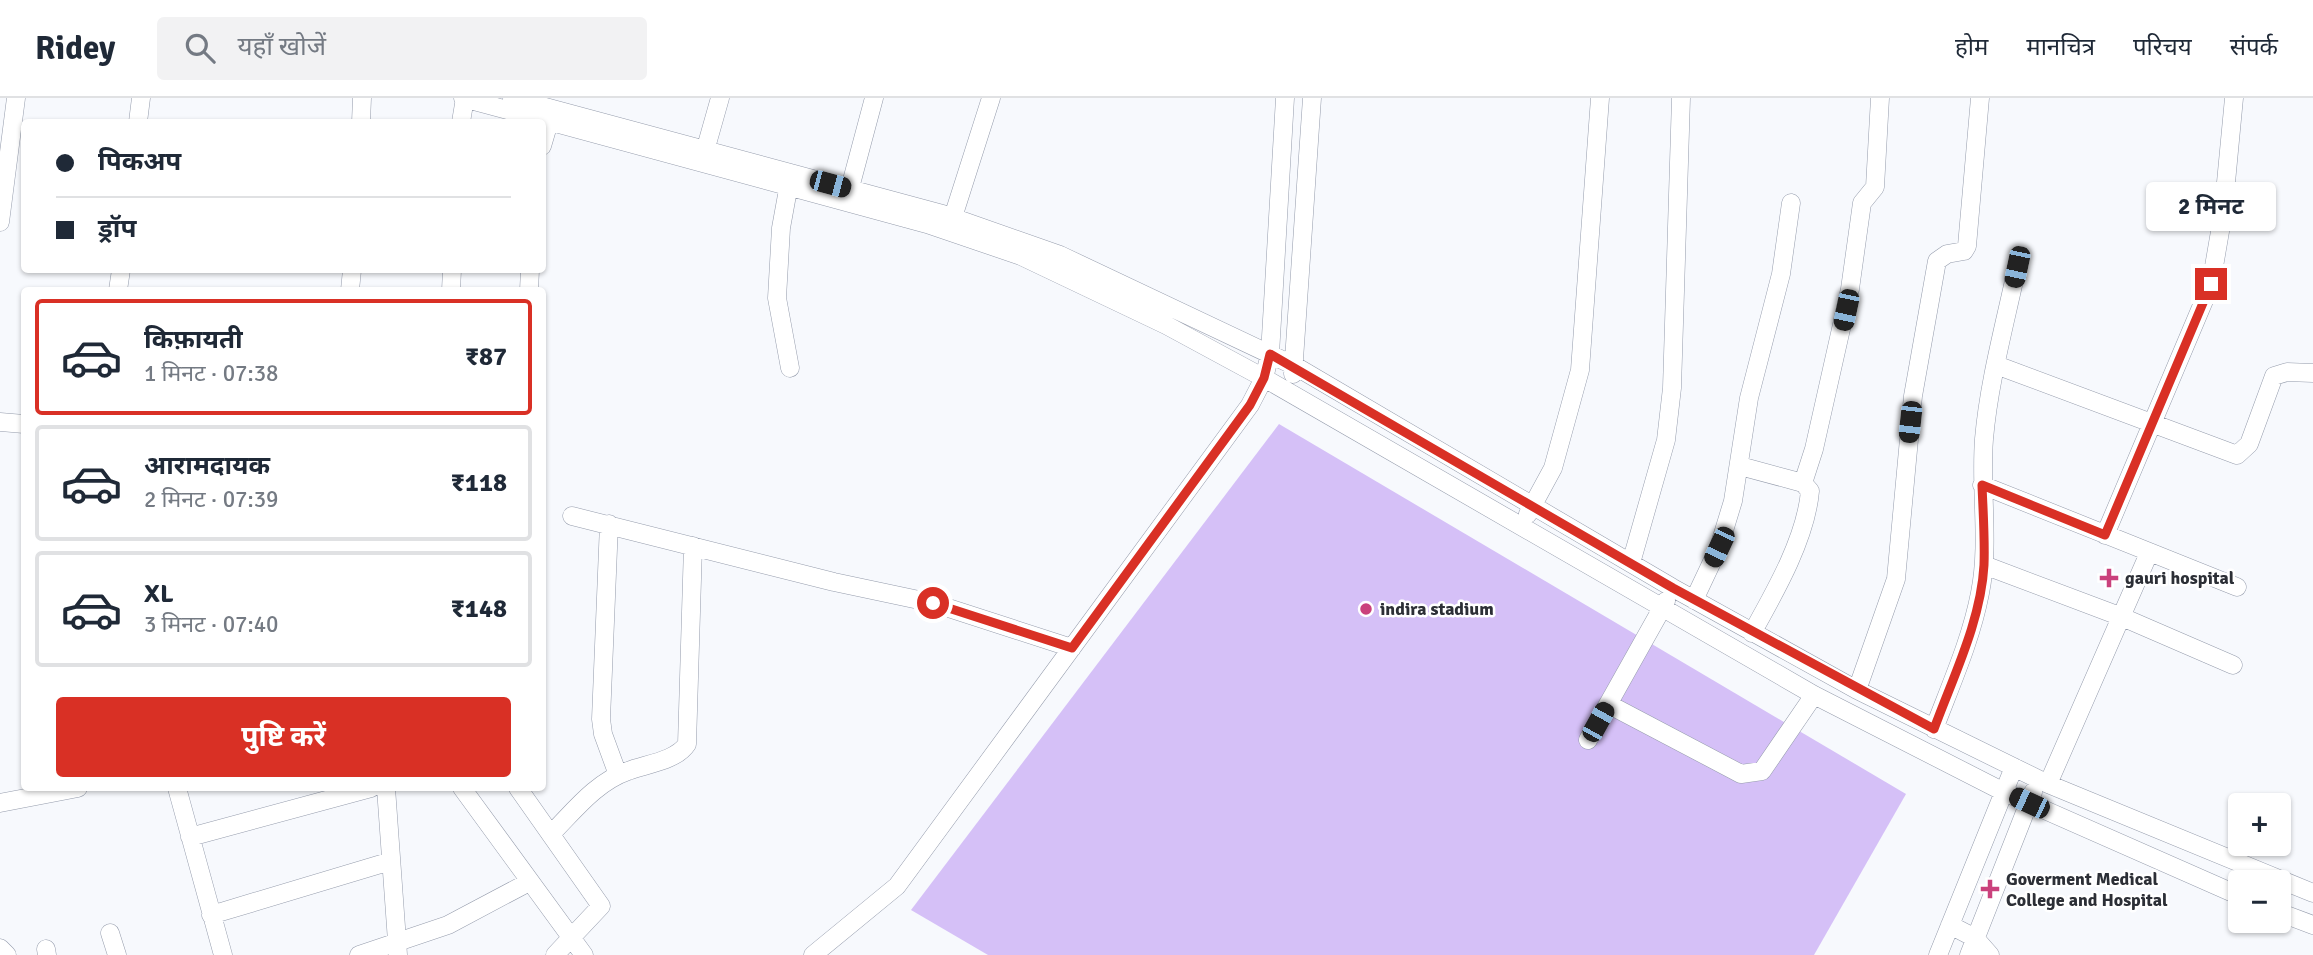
<!DOCTYPE html>
<html lang="hi">
<meta charset="utf-8">
<style>
body{margin:0;font-family:Signika,"Noto Sans Devanagari",sans-serif;background:#f2f2f3;color:#1f2937;height:100vh;display:flex;flex-direction:column;font-size:26px;white-space:nowrap}
*{box-sizing:border-box;margin:0}
p{font-size:23px;color:#747a83}
.icon{flex:none;width:38px;height:38px;fill:none;stroke:currentColor;stroke-width:2;stroke-linecap:round;stroke-linejoin:round}
.map{position:relative;flex:1;overflow:hidden}
.sheet{position:absolute;left:21px;top:189px;width:525px;height:504px;display:flex;flex-direction:column;background:#fff;border-radius:7px;box-shadow:0 2px 5px #0004}
.sheet>*{flex:none}
.hud{position:absolute;left:21px;top:21px;width:525px;height:154px;border-radius:7px;box-shadow:0 2px 5px #0004;display:grid;align-content:center;height:154px;padding:0 35px;background:#fff}
.controls{position:absolute;left:2228px;top:695px;display:grid;gap:14px}
.controls a{display:grid;place-items:center;width:63px;height:63px;border-radius:7px;background:#fff;box-shadow:0 2px 5px #0004;font-size:35px}
.end{position:absolute;width:32px;height:32px;margin:-16px;border:9px solid #d93025;background:#fff;box-shadow:0 0 0 4px #fff}
.from{border-radius:50%}
.bubble{position:absolute;height:49px;border-radius:7px;background:#fff;box-shadow:0 2px 5px #0004;font-size:23px;font-weight:700;line-height:49px;text-align:center}
.car{position:absolute;width:21px;height:42px;margin:-21px -10px;border-radius:9px;box-shadow:0 0 5px 2px #0007;background:linear-gradient(#222 24%,#8ab4d8 0 40%,#222 0 76%,#8ab4d8 0 86%,#222 0)}
.hud b{display:flex;align-items:center;gap:24px;height:66px;font-size:26px}
.hud b+b{border-top:2px solid #e0e1e3}
.hud i{width:18px;height:18px;background:#1f2937}
ul{padding:12px 0 0;list-style:none}
li{display:flex;align-items:center;gap:21px;height:116px;margin:0 14px 10px;padding:0 21px;border:4px solid #e0e1e3;border-radius:7px}
li div{flex:1}
li b{display:block;font-size:26px}
li em{font-style:normal;font-weight:700}
li.current{border-color:#d93025}
li>.icon{width:63px;height:63px;stroke-width:1.5}
.primary-button{display:flex;gap:14px;margin-top:auto;padding:14px 35px}
.primary-button a{flex:1;height:80px;border-radius:7px;background:#d93025;color:#fff;font-size:28px;font-weight:700;line-height:80px;text-align:center}
header{display:flex;align-items:center;gap:42px;box-sizing:border-box;height:98px;padding:0 35px;background:#fff;border-bottom:2px solid #e0e1e3}
header strong{font-size:33px}
nav{display:flex;gap:38px;margin-inline-start:auto;font-size:24px}
.search{width:490px;height:63px;background:#f2f2f3;display:flex;align-items:center;gap:18px;box-sizing:border-box;padding:0 24px;border-radius:7px;color:#747a83;font-size:26px}
.map>svg:first-child{display:block}
.garden{fill:#d5c0f7}
.lines{fill:none;stroke-linecap:round;stroke-linejoin:round}
.minor-casing{stroke:#959cac;stroke-width:19}
.minor{stroke:#fff;stroke-width:18}
.route{stroke:#d93025;stroke-width:9}
.poi-dot{fill:#ca417c;stroke:#fff;stroke-width:2.5}
.labels{text-anchor:middle;dominant-baseline:central;stroke-width:5;stroke-linejoin:round;paint-order:stroke}
.poi-label{font-size:18px;font-weight:bold;fill:#2c2f36;stroke:#fff;text-anchor:start}
</style>
<header>
<strong>Ridey</strong>
<div class="search"><svg class="icon" aria-label="search" viewBox="0 0 24 24"><circle cx="10" cy="10" r="6"/><path d="M15 15l6 6"/></svg>यहाँ खोजें</div>
<nav><a>होम</a><a>मानचित्र</a><a>परिचय</a><a>संपर्क</a></nav>
</header>
<div class="map">
<svg width="2313" height="857" viewBox="0 0 2313 857">
<rect width="100%" height="100%" fill="#f7f9fd"/>
<path class="garden" d="M1279 326 1906 696 1814 857H988L911 812Z"/>
<g class="lines">
<defs>
<path id="minor" d="M463 0 927 126 1021 158 1166 227 1264 280 1814 597 2004 694 2240 798
M512 0 946 117 1060 157 1295 268 1673 490 1857 592 2048 686 2313 795
M138 24 141 0
M361 24 362 0
M461 24 465 0
M542 48 552 14
M705 53 720 0
M847 101 874 0
M953 119 991 0
M0 124 16 0
M118 192 121 172
M350 192 352 172
M451 192 452 172
M529 192 530 172
M1996 267 2237 357 2249 346 2274 278 2287 274 2313 275
M790 270 777 200 781 130 791 75
M1293 276 1312 0
M0 324 24 326
M1740 368 1803 385 1810 393C1806 440 1775 494 1752 535
M1803 385 1814 351 1850 191 1862 105 1875 89 1880 0
M1982 387 2237 489
M1528 416 1553 370 1580 272 1600 0
M572 418 834 484 933 505 1072 550
M609 426 601 621 603 636 618 677
M2105 437 2211 186 2223 116 2234 0
M1631 465 1666 342 1672 290 1681 0
M1984 467 2122 519 2233 567
M1694 502 1719 449 1733 403 1749 300 1781 176 1791 105
M1857 592 1896 481 1913 298 1937 163 1947 156 1964 153 1967 148 1980 0
M1608 606 1741 676 1762 673 1814 597
M1934 631C1951 586 1971 542 1980 495 1990 445 1980 392 1984 341 1989 283 2005 226 2017 169
M1588 642 1666 503
M2048 686 2149 455
M177 690 223 857
M386 690 398 857
M462 690 584 857
M518 690 601 808 555 857
M0 705 78 690
M551 736C574 713 596 684 628 673 646 666 676 663 687 646L693 448
M190 739 371 690
M2278 814 2313 827
M211 817 391 763
M1950 827 1975 840 1990 857
M110 835 117 857
M0 850 7 857
M46 851 47 857
M359 857 448 827 529 784
M813 857 897 788 1250 307 1264 280 1270 256 1285 0
M1938 857 2014 669
M1969 857 2033 694"/>
</defs>
<use href="#minor" class="minor-casing"/>
<use href="#minor" class="minor"/>
</g>
<g class="lines">
<path class="route" d="M933 505 1072 550 1250 307 1264 280 1270 256 1673 490 1934 631C1953 579 1981 523 1984 467 1985 441 1983 413 1982 387L2105 437 2211 186"/>
</g>
<g class="poi-dot">
<path d="M2105.5 469.5h7v7h7v7h-7v7h-7v-7h-7v-7h7z"/>
<circle cx="1366" cy="511" r="7"/>
<path d="M1986.5 780.5h7v7h7v7h-7v7h-7v-7h-7v-7h7z"/>
</g>
<g class="labels">
<g class="poi-label">
<text x="2125" y="480">gauri hospital</text>
<text x="1380" y="511">indira stadium</text>
<text x="2006" y="781">Goverment Medical<tspan x="2006" dy="21">College and Hospital</tspan></text>
</g>
</g>
</svg>
<div class="controls">
<a>+</a>
<a>−</a>
</div>
<i class="end from" style="left:933px;top:505px"></i>
<i class="end" style="left:2211px;top:186px"></i>
<div class="bubble" style="left:2146px;top:84px;width:130px">2 मिनट</div>
<i class="car" style="left:830px;top:86px;rotate:105deg"></i>
<i class="car" style="left:2017px;top:169px;rotate:192deg"></i>
<i class="car" style="left:1846px;top:212px;rotate:192deg"></i>
<i class="car" style="left:1910px;top:324px;rotate:186deg"></i>
<i class="car" style="left:1719px;top:449px;rotate:205deg"></i>
<i class="car" style="left:1598px;top:624px;rotate:29deg"></i>
<i class="car" style="left:2029px;top:705px;rotate:295deg"></i>
<div class="hud">
<b><i class="from"></i>पिकअप</b>
<b><i></i>ड्रॉप</b>
</div>
<section class="sheet">
<ul>
<li class="current"><svg class="icon" aria-label="car" viewBox="0 0 24 24"><path d="M5 17H2v-5l4-1 3-4h7l3 4 3 1v5h-3M9 17h6M6 11h13"/><circle cx="7" cy="17" r="2"/><circle cx="17" cy="17" r="2"/></svg><div><b>किफ़ायती</b><p>1 मिनट · 07:38</p></div><em>₹87</em></li>
<li><svg class="icon" aria-label="car" viewBox="0 0 24 24"><path d="M5 17H2v-5l4-1 3-4h7l3 4 3 1v5h-3M9 17h6M6 11h13"/><circle cx="7" cy="17" r="2"/><circle cx="17" cy="17" r="2"/></svg><div><b>आरामदायक</b><p>2 मिनट · 07:39</p></div><em>₹118</em></li>
<li><svg class="icon" aria-label="car" viewBox="0 0 24 24"><path d="M5 17H2v-5l4-1 3-4h7l3 4 3 1v5h-3M9 17h6M6 11h13"/><circle cx="7" cy="17" r="2"/><circle cx="17" cy="17" r="2"/></svg><div><b>XL</b><p>3 मिनट · 07:40</p></div><em>₹148</em></li>
</ul>
<div class="primary-button"><a>पुष्टि करें</a></div>
</section>
</div>
